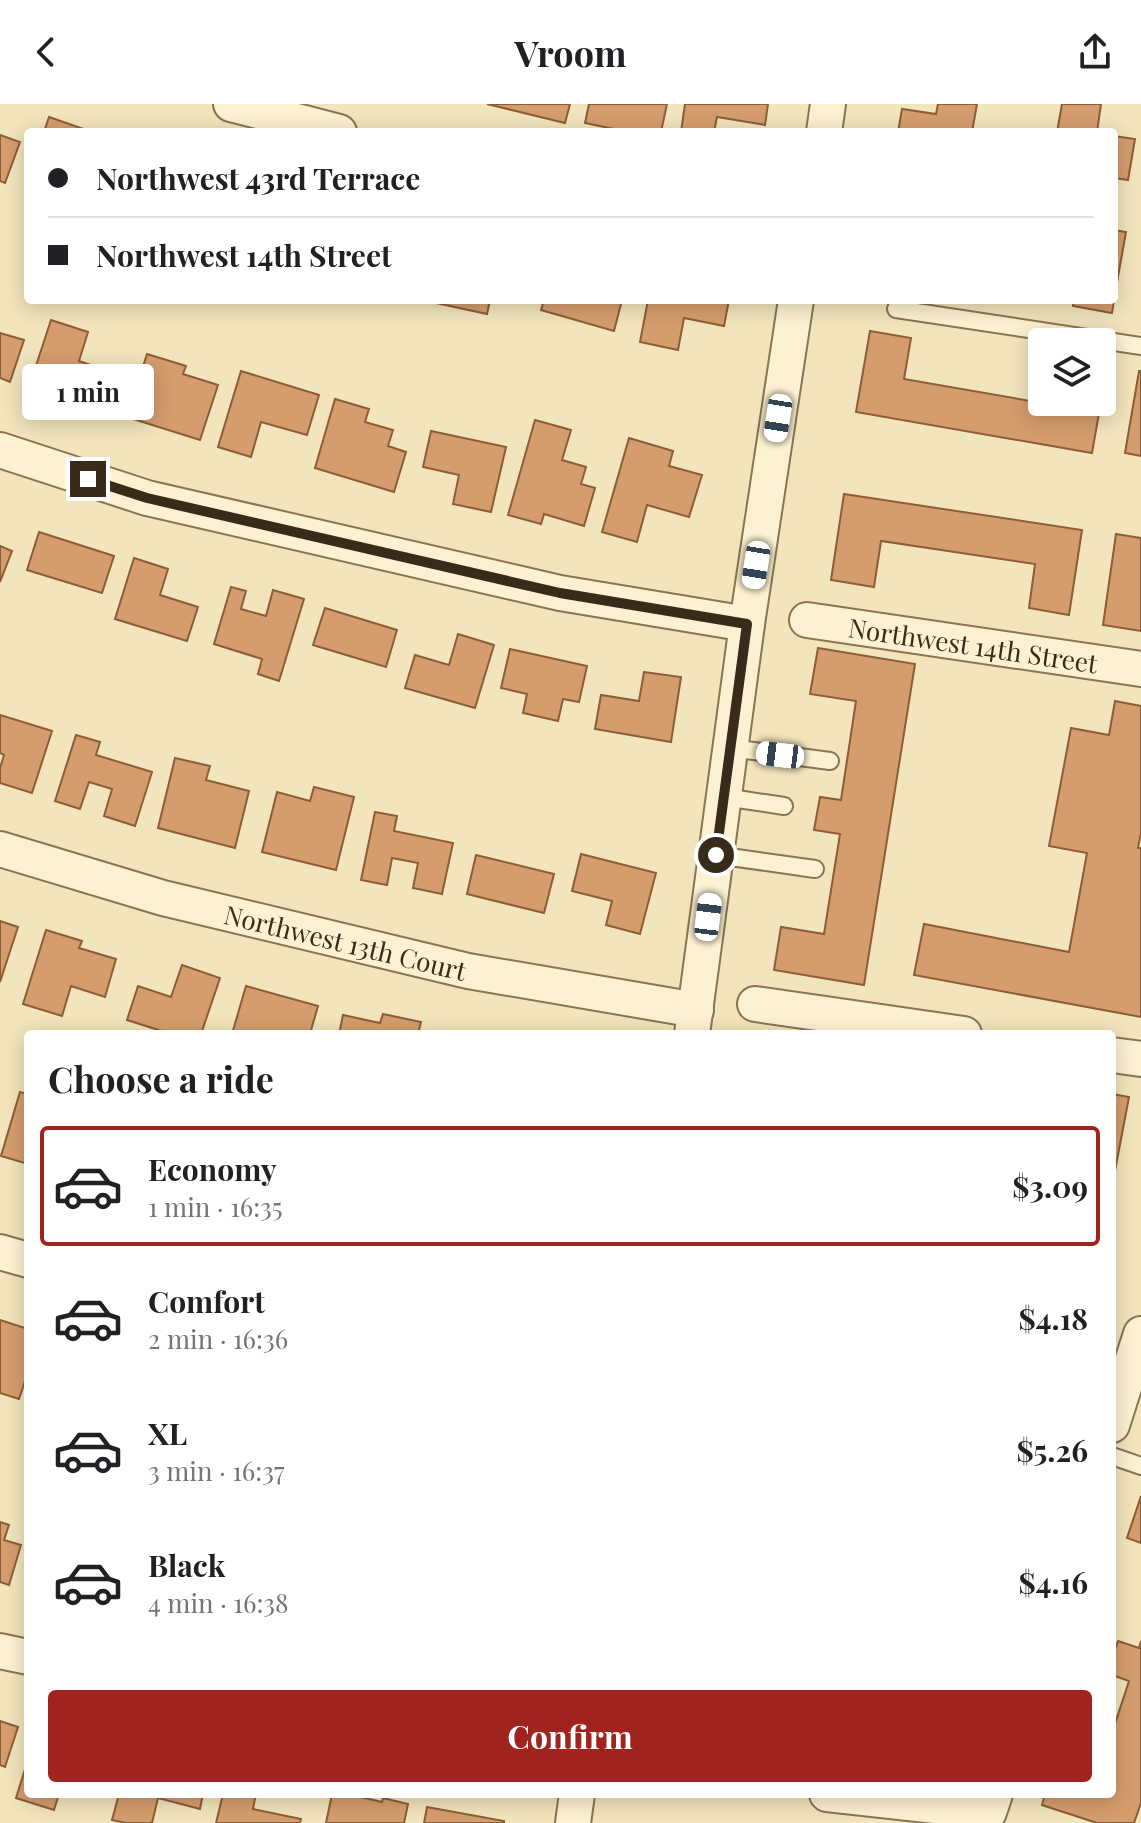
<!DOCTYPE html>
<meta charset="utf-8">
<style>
body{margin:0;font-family:"Playfair Display",serif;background:#f2f2f2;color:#202124;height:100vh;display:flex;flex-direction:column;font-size:30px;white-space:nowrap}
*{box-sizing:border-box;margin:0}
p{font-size:26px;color:#757577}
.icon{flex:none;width:44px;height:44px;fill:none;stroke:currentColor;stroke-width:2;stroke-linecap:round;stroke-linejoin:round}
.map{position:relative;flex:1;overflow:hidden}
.side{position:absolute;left:24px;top:926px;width:1092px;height:768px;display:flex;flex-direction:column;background:#fff;border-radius:8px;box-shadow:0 4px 20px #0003}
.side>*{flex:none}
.guide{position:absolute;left:24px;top:24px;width:1094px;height:176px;border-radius:8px;box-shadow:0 4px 20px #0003;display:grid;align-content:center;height:176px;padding:0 24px;background:#fff}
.buttons{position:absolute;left:1028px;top:224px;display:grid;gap:16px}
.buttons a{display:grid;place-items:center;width:88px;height:88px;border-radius:8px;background:#fff;box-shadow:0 4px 20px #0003;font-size:40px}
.end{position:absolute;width:36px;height:36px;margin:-18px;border:10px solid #392b1a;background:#fff;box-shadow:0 0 0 4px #fff}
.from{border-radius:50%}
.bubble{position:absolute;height:56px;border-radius:8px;background:#fff;box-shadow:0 4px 20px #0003;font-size:26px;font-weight:700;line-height:56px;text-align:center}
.car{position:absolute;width:24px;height:48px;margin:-24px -12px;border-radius:10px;box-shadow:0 0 6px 2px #0007;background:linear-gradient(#fff 24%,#345 0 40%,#fff 0 76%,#345 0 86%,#fff 0)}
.guide b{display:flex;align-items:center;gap:28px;height:76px;font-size:30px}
.guide b+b{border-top:2px solid #e0e0e0}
.guide i{width:20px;height:20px;background:#202124}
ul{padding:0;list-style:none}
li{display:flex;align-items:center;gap:24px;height:120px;margin:0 16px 12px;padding:0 8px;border:4px solid transparent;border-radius:8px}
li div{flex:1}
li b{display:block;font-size:30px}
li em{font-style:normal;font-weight:700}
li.on{border-color:#a1231d}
li>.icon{width:72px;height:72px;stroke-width:1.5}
h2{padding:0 24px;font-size:36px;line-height:96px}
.action{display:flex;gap:16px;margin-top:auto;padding:16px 24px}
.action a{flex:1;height:92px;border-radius:8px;background:#a1231d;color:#fff;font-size:32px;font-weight:700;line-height:92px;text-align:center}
header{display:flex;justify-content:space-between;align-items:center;height:104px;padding:0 24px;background:#fff;font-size:36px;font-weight:700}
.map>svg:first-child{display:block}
.building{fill:#d59d6d;stroke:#8d5d37;stroke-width:2}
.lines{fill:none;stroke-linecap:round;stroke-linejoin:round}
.lane-casing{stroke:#8b7454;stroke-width:20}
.street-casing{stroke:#8b7454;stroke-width:38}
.lane{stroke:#fcf1d0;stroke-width:16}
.street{stroke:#fcf1d0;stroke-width:34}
.route{stroke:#392b1a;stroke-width:10}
.labels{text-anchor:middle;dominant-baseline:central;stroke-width:8;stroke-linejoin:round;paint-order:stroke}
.street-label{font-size:26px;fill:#392b1a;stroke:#f9eecc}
</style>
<header><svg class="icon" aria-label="back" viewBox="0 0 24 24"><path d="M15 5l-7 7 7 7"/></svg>Vroom<svg class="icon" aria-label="share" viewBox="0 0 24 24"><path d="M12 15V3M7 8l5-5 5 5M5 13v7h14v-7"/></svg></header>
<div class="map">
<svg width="1141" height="1719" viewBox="0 0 1141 1719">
<rect width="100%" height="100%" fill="#f2e5bc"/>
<path class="building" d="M487 0H570L565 19Z
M589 0H667L661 28H628L585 19Z
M685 0H768L765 21 717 13 714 28H681Z
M938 0H977L972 28H898L902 5 936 10Z
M1062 0H1101L1097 28H1057Z
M49 13 84 25 83 28H44Z
M0 31 20 38 5 79 0 77Z
M1114 32 1135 35 1128 76 1114 74Z
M1114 126 1126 128 1114 195Z
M437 196H490L487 210 436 199Z
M544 196H622L614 227 541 206Z
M648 196H729L724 222 684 214 678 246 640 238Z
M1074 196H1114L1112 209 1073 202Z
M51 216 88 228 79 257 120 271 107 311 28 286Z
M870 227 911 234 904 275 1059 302V298H1101L1092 349 856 308Z
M0 229 24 236 10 278 0 274Z
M147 250 186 262 183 270 218 281 200 336 127 313Z
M1102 261 1108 262 1102 293Z
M241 267 319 291 307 331 261 318 251 353 218 343Z
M1139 267H1141V352L1125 349Z
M335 295 369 305 365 318 393 326 388 342 406 348 394 388 315 364Z
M535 316 571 326 562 356 586 363 581 380 595 384 584 422 544 410 541 420 508 411Z
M431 327 506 343 491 408 453 400 459 371 423 363Z
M629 334 673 347 669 362 702 371 689 413 647 401 637 438 602 428Z
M844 390 1082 426 1069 511 1029 504 1035 460 881 437 874 483 831 476Z
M39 428 114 452 102 489 27 466Z
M1116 430 1141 434V527L1103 521Z
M0 442 12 447 0 478Z
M134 454 168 465 160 491 198 503 187 537 115 515Z
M231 483 246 487 241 505 266 512 273 486 304 495 279 577 258 570 262 555 214 540Z
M325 504 397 526 386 563 313 541Z
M458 530 494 541 475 604 405 584 415 551 449 561Z
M818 544 915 560 864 881 774 866 781 823 824 830 840 730 814 726 820 693 841 696 856 597 810 590Z
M510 545 587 562 579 598 563 595 558 617 523 609 527 590 501 584Z
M644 568 681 573 671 638 595 625 601 591 639 597Z
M1115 597 1141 602V729L1138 744H1141V913L914 871 924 820 1069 848 1087 749 1049 742 1071 624 1109 631Z
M0 611 52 627 32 689 0 679V664L4 651 0 649Z
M76 631 100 638 96 651 152 668 135 722 104 712 112 685 89 678 80 705 55 697Z
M175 654 210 662 206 676 249 687 235 744 158 724Z
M314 683 354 693 336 766 262 748 277 688 310 697Z
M375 708 397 712 394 727 453 739 442 790 413 784 418 759 392 754 387 781 361 776Z
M581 750 656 769 640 830 606 821 612 797 572 787Z
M476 751 554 770 544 809 467 790Z
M0 817 18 823 0 878Z
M46 826 82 837 79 844 116 855 105 893 71 882 62 912 23 900Z
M182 861 220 874 201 930H171L127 916 138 882 171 893Z
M246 882 318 902 310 930H232Z
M383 910 421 918 418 930H339L343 911 380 919Z
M20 988 28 990V1060L1 1052Z
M1112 990 1129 993 1114 1072H1112Z
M0 1216 28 1225V1272L27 1271 19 1295 0 1289Z
M1141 1392V1439L1127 1434Z
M0 1418 9 1421 4 1436 21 1441 9 1481 0 1478Z
M1118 1537 1139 1544 1141 1537V1699L1134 1719H1097L1042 1701 1045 1690H1112V1629L1129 1577 1112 1571V1554Z
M0 1617 18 1623 5 1663 0 1661Z
M28 1656V1690H59L54 1706 16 1694Z
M119 1690H203L200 1705 158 1694 152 1719H126L112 1716Z
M223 1690H256L253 1705 301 1715 300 1719H216Z
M332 1690H348L382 1698 383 1694 408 1700 404 1719H326Z
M427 1703 504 1717V1719H424Z"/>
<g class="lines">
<defs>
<path id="lane" d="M896 205 1141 242
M731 644 830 657
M724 693 784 702
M716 751 815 765
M1112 1352 1141 1362"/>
<g id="street">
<path d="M231 0 339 28"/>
<path d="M824 28 828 0"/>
<path d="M0 346 147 394 560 489 747 520"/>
<path id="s1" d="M807 516 1141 565"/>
<path id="s2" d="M0 745 163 794 468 867 696 906"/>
<path d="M755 900 964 930"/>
<path d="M692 930 747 520 796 196"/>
<path d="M1112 951 1141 955"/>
<path d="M0 1148 28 1156"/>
<path d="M1112 1321 1141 1230"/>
<path d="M0 1547 28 1553"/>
<path d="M827 1690 989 1708 995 1690"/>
<path d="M573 1719 577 1690"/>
</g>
</defs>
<use href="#lane" class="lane-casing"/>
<use href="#street" class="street-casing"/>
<use href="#lane" class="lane"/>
<use href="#street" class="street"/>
</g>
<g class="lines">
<path class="route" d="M88 375 147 394 560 489 747 520 716 751"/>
</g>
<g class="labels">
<g class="street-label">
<text stroke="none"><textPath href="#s1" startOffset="168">Northwest 14th Street</textPath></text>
<text stroke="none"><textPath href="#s2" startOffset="358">Northwest 13th Court</textPath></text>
</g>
</g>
</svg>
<div class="buttons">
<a><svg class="icon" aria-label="layers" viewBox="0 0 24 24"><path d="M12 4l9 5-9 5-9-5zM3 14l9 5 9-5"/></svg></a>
</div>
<i class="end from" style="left:716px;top:751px"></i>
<i class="end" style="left:88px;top:375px"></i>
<div class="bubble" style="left:22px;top:260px;width:132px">1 min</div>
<i class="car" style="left:778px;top:314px;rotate:189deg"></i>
<i class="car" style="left:756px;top:461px;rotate:189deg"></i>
<i class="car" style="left:780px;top:651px;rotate:277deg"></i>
<i class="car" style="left:708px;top:813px;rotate:7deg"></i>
<div class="guide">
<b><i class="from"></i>Northwest 43rd Terrace</b>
<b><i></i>Northwest 14th Street</b>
</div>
<section class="side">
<h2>Choose a ride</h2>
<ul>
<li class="on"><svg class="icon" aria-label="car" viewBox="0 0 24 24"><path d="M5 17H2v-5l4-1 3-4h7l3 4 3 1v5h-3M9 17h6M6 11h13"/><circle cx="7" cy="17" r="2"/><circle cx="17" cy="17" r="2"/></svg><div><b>Economy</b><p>1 min · 16:35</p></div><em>$3.09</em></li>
<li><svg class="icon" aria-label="car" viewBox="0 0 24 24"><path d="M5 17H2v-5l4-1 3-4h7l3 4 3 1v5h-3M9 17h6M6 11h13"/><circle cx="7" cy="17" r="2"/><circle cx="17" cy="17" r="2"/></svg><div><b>Comfort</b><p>2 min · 16:36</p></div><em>$4.18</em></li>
<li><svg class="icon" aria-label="car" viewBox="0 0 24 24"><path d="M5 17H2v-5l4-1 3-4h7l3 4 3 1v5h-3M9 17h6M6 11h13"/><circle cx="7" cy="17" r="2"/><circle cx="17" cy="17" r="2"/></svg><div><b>XL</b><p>3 min · 16:37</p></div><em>$5.26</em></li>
<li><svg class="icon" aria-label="car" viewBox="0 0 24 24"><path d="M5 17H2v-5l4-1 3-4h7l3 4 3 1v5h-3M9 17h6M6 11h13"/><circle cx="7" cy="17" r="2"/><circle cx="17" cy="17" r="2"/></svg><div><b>Black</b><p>4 min · 16:38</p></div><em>$4.16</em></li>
</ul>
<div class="action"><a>Confirm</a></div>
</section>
</div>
